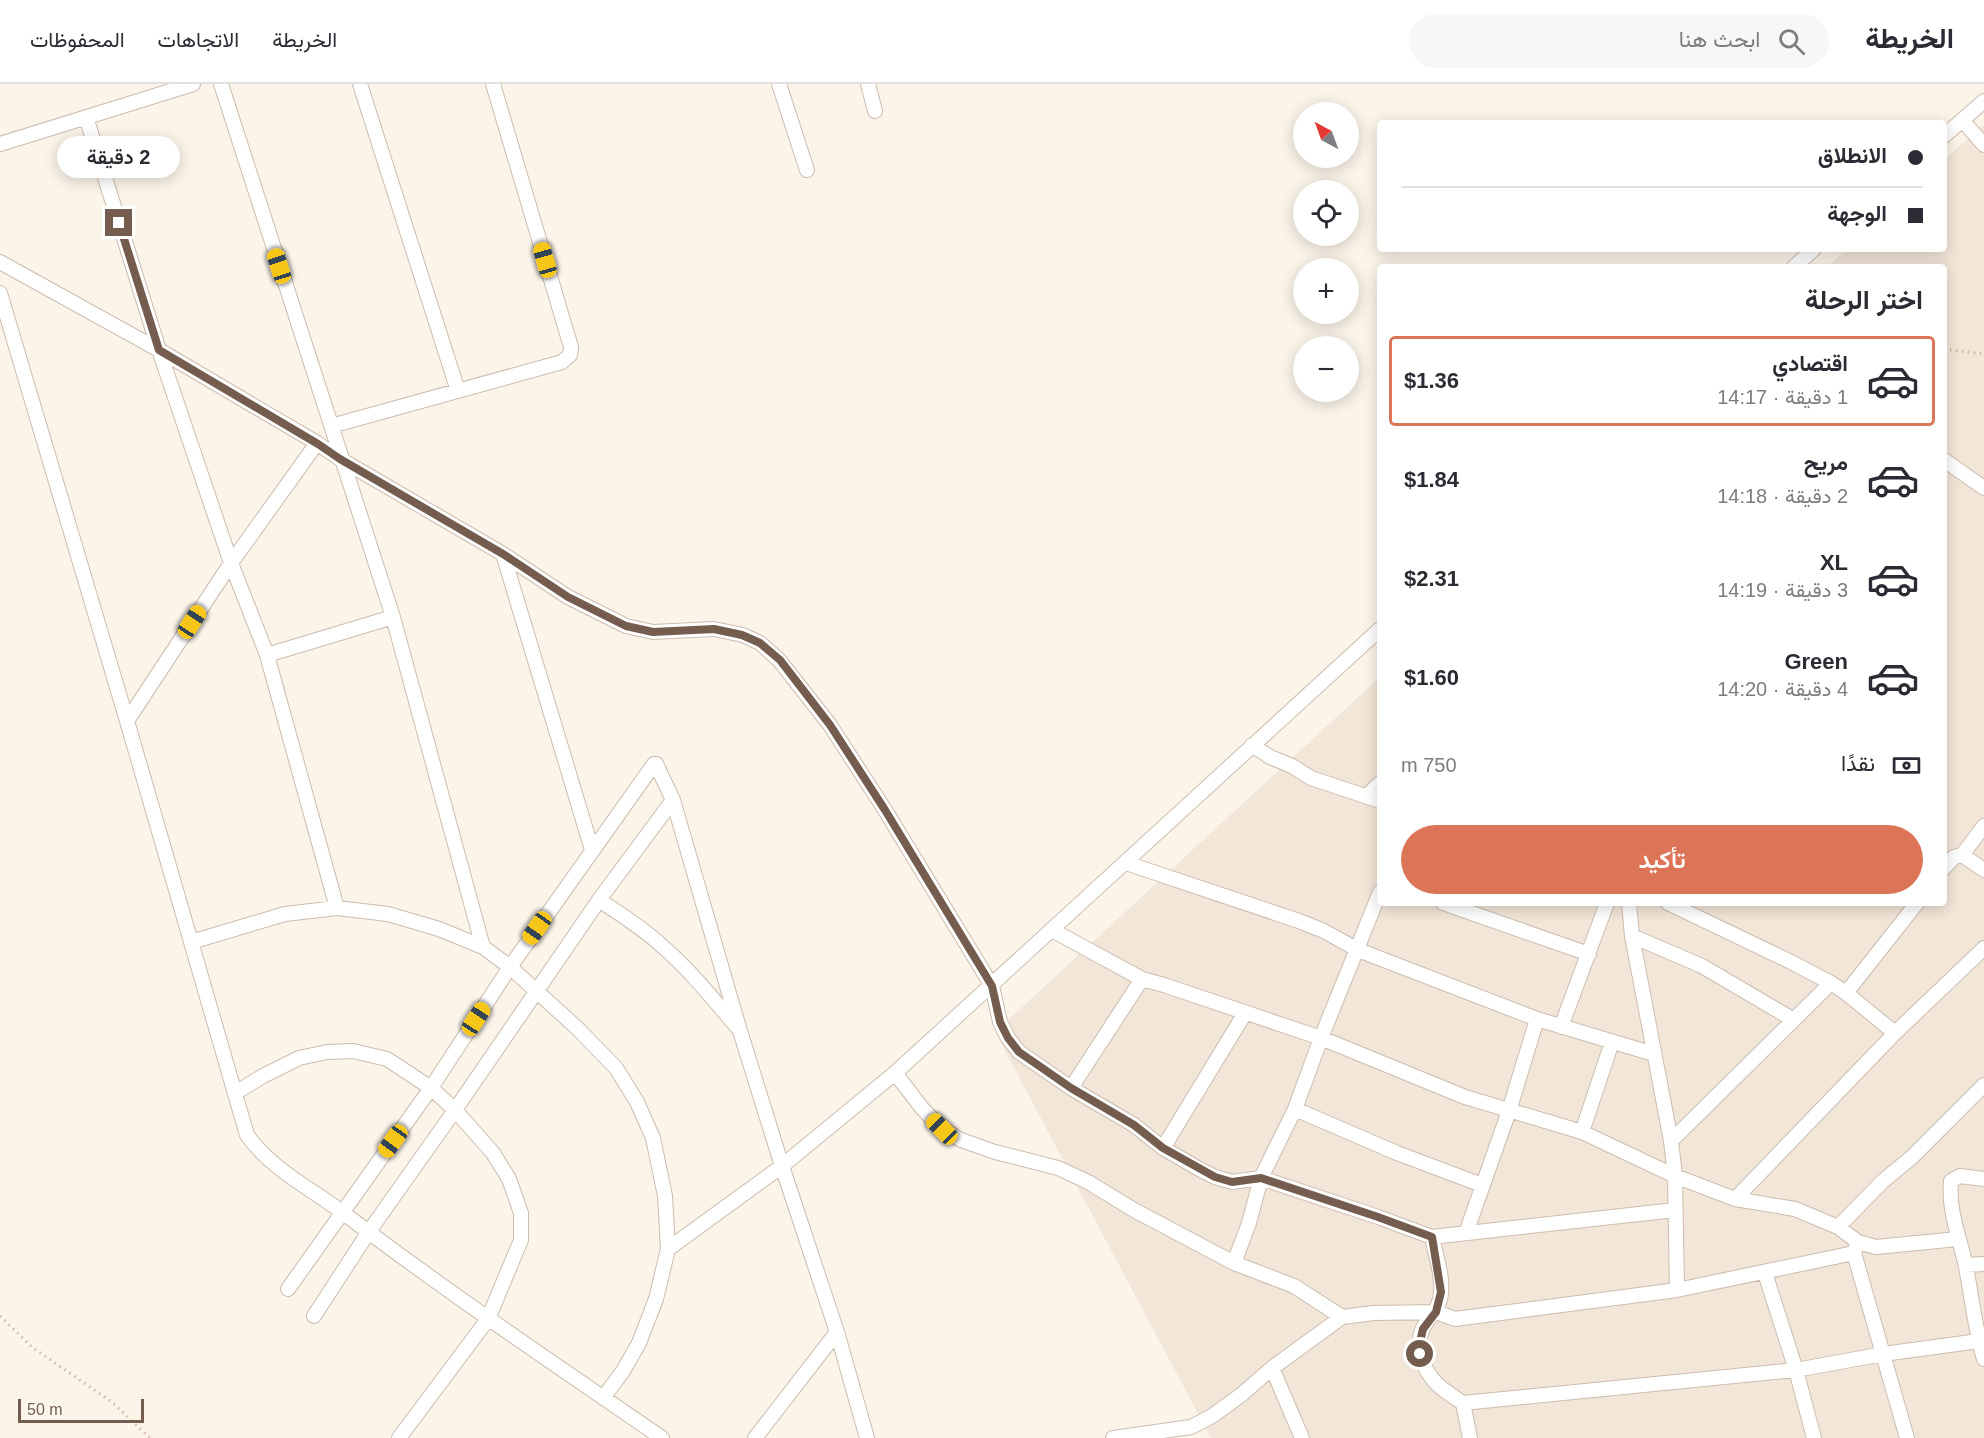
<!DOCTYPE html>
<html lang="ar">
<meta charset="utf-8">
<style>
body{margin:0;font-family:Helvetica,Vazirmatn,sans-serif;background:#f7f7f7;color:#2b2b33;direction:rtl;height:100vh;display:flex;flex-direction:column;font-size:22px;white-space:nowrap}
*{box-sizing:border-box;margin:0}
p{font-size:20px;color:#7c7c81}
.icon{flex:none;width:33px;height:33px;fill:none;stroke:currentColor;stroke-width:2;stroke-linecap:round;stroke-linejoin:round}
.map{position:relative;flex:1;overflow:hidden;direction:ltr}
.sheet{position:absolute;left:1377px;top:180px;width:570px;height:642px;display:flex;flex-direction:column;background:#fff;border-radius:6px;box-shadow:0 3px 15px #0003;direction:rtl}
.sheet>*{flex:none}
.guide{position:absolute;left:1377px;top:36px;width:570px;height:132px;border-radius:6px;box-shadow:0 3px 15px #0003;direction:rtl;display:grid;align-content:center;height:132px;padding:0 24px;background:#fff}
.needle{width:39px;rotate:319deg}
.controls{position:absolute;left:1293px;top:18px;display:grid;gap:12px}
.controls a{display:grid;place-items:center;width:66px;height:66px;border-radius:50%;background:#fff;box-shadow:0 3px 15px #0003;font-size:30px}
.scale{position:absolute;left:18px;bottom:15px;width:126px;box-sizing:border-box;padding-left:6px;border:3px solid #745c4e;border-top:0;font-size:16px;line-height:21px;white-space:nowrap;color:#745c4e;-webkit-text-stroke:4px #fef8ef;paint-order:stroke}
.end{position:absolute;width:27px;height:27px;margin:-14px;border:8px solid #745c4e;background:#fff;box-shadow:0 0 0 3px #fff}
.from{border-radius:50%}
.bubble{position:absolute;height:42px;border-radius:21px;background:#fff;box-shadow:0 3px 15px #0003;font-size:20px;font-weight:600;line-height:42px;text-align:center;direction:rtl}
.car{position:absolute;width:18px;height:36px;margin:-18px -9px;border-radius:8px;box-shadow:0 0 4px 2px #0007;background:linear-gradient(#f5c518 24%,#345 0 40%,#f5c518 0 76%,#345 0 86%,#f5c518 0)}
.guide b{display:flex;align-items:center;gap:21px;height:57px;font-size:22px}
.guide b+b{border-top:2px solid #e1e1e2}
.guide i{width:15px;height:15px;background:#2b2b33}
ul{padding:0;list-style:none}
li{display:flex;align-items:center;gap:18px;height:90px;margin:0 12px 9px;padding:0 12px;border:3px solid transparent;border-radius:6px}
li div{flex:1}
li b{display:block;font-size:22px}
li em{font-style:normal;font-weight:600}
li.on{border-color:#dc7557}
li>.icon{width:54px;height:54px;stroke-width:1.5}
h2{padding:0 24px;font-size:27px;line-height:72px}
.pay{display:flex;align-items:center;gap:15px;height:66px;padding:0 24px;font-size:22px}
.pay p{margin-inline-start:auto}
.primary-button{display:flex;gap:12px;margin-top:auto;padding:12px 24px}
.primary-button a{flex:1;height:69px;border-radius:36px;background:#dc7557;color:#fff;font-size:24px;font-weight:600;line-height:69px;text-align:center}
header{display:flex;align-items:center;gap:36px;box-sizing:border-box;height:84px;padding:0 30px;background:#fff;border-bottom:2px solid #e1e1e2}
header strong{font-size:28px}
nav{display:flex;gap:33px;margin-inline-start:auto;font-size:21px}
.search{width:420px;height:54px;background:#f7f7f7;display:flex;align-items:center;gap:15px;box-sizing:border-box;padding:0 21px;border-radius:33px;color:#7c7c81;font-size:22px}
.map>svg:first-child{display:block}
.residential{fill:#f2e6d8}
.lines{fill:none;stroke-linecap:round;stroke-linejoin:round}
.minor-casing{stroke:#cdbcaf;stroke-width:16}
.path{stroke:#d4b7a5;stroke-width:3;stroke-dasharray:1.5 4.5;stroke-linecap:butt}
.minor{stroke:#fff;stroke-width:14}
.route{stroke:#745c4e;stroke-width:8}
</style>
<header>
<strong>الخريطة</strong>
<div class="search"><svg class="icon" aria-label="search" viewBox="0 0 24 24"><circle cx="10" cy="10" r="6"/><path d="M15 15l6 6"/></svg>ابحث هنا</div>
<nav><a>الخريطة</a><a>الاتجاهات</a><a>المحفوظات</a></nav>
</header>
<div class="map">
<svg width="1984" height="1354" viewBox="0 0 1984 1354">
<rect width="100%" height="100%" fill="#fbf4e9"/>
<path class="residential" d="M1984 40V1354H1211L995 948 1380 593V819H1944V183H1827L1847 165H1944V76Z"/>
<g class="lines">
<defs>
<path id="minor" d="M221 0 393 533 483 863
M360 0 458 307
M779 0 807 86
M868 0 875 27
M86 33 159 266 231 479 267 571 337 824
M1962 36 1984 61
M1944 52 1984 17
M0 60 193 0
M0 178 159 266 317 359 340 375 503 470 568 513 626 542 653 548 714 545 743 551 760 559 779 576 830 641 885 726 992 902 1000 938 1008 954 1019 968 1071 1004 1134 1041 1163 1064 1201 1086 1215 1093 1232 1098 1261 1094 1378 1133 1432 1153 1675 1126
M1794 183 1814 165
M0 209 127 637 247 1051C271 1085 310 1104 342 1128 446 1207 554 1280 662 1354
M331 342 562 278 570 271 571 263 493 0
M1944 376 1984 404
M503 470 592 766
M267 571 393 533
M127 637 231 479 317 359
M1252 661 1270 673 1292 682 1311 694 1380 717
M1367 712 1380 699
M1962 771 1984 742
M1126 779 1299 837 1324 847 1358 866 1537 935 1654 970
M1944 784 1954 773 1962 771 1984 786
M599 816C620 830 643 844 662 862 690 886 713 915 737 943
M1443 819 1589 870
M1629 819 1632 852 1671 1057 1675 1092 1677 1206
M1668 819 1791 878 1831 899 1846 909 1895 949
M1052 846 1142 895 1164 901 1321 954 1465 1013 1582 1048 1675 1092 1735 1115 1795 1125 1838 1143 1858 1158 1876 1163 1958 1155
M1632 852 1702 882 1794 936
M191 858 285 830 337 824 388 830 439 845 483 863 510 883 577 944 616 984 637 1018 653 1054 665 1112 668 1165 656 1215 639 1259 623 1287 603 1314
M1846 909 1917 819
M1561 943 1607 819
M895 989 922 1024 942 1045 961 1056 995 1068 1058 1084 1088 1098 1134 1126 1234 1179 1249 1139 1261 1094 1295 1025 1321 954 1380 808
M1071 1004 1142 895
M235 1009 263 992 299 974 327 968 353 967 387 975 431 1004 455 1026 493 1069 509 1095 521 1129V1156L488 1235 399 1354
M1295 1025 1397 1069 1482 1101
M1582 1048 1612 958
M1671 1057 1831 899
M1163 1064 1245 929
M1984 1095 1960 1092 1951 1097C1948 1127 1960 1154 1966 1183 1972 1214 1975 1245 1984 1275
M1735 1115 1895 949 1984 864
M1838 1143 1883 1097 1912 1073 1984 1001
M1466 1149 1509 1027 1537 935
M1432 1153C1435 1170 1443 1190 1441 1208 1440 1226 1430 1230 1423 1244 1414 1263 1423 1286 1437 1300 1444 1307 1454 1313 1463 1319L1796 1286 1883 1270 1979 1257
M1856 1163 1854 1169 1907 1354
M668 1165 782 1082 895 989 1380 545
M1234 1179 1294 1202 1342 1233
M1966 1181 1984 1180
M1765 1189 1796 1286 1814 1354
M288 1205 431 1004 510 883 654 680H656L673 716 740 947 782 1082 837 1248 867 1354
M314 1232 368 1149 455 1026 599 816 673 716
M1272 1284 1302 1354
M1463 1319 1470 1354
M755 1354 837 1248
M1113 1354 1191 1343 1212 1332 1241 1311 1272 1284 1342 1233 1374 1229 1436 1228 1455 1235 1677 1206 1854 1169"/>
</defs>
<use href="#minor" class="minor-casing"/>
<path class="path" d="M1944 265 1984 270
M0 1232 33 1264 112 1318 150 1354"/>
<use href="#minor" class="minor"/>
</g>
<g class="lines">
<path class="route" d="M119 139 159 266 318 360 340 375 503 470 568 513 626 542 653 548 714 545 742 551 760 559 780 576 830 641 885 726 992 902 1000 938 1008 954 1019 968 1071 1004 1134 1041 1163 1064 1215 1093 1232 1098 1261 1094 1378 1133 1432 1153 1441 1208 1436 1228 1423 1245 1420 1258V1270"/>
</g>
</svg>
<div class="controls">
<a><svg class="needle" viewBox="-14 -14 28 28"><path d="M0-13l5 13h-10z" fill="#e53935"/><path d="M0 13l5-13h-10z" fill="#7c7c81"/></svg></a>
<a><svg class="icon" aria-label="locate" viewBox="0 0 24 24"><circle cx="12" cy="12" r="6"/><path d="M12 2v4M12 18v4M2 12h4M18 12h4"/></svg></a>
<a>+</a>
<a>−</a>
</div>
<div class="scale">50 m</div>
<i class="end from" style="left:1420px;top:1270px"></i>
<i class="end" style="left:119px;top:139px"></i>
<div class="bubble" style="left:57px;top:52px;width:123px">2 دقيقة</div>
<i class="car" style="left:545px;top:176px;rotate:344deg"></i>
<i class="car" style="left:279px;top:182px;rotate:342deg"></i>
<i class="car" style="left:192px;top:538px;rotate:33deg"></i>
<i class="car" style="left:537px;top:844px;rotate:215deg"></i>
<i class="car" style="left:476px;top:935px;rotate:33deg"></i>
<i class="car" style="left:942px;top:1045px;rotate:315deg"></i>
<i class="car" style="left:393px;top:1057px;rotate:216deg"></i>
<div class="guide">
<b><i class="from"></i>الانطلاق</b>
<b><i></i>الوجهة</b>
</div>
<section class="sheet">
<h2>اختر الرحلة</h2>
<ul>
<li class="on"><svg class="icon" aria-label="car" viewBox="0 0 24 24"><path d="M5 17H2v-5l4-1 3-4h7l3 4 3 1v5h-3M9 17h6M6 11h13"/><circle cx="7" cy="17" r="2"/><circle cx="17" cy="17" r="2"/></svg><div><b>اقتصادي</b><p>1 دقيقة · 14:17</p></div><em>$1.36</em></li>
<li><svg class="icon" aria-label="car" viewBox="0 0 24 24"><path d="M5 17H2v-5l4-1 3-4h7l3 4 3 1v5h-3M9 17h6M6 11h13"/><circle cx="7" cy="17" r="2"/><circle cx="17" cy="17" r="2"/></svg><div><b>مريح</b><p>2 دقيقة · 14:18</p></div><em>$1.84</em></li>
<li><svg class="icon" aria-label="car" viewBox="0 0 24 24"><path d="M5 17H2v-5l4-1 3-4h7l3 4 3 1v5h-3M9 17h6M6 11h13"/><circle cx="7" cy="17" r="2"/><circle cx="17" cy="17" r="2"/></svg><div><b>XL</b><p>3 دقيقة · 14:19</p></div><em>$2.31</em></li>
<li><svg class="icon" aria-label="car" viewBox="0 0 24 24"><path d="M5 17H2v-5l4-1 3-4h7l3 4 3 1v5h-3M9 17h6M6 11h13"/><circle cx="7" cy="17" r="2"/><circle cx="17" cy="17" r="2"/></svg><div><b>Green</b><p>4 دقيقة · 14:20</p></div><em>$1.60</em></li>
</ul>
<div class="pay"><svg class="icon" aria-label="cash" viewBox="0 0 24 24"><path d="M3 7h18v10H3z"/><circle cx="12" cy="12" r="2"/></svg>نقدًا<p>750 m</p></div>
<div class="primary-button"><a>تأكيد</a></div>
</section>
</div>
